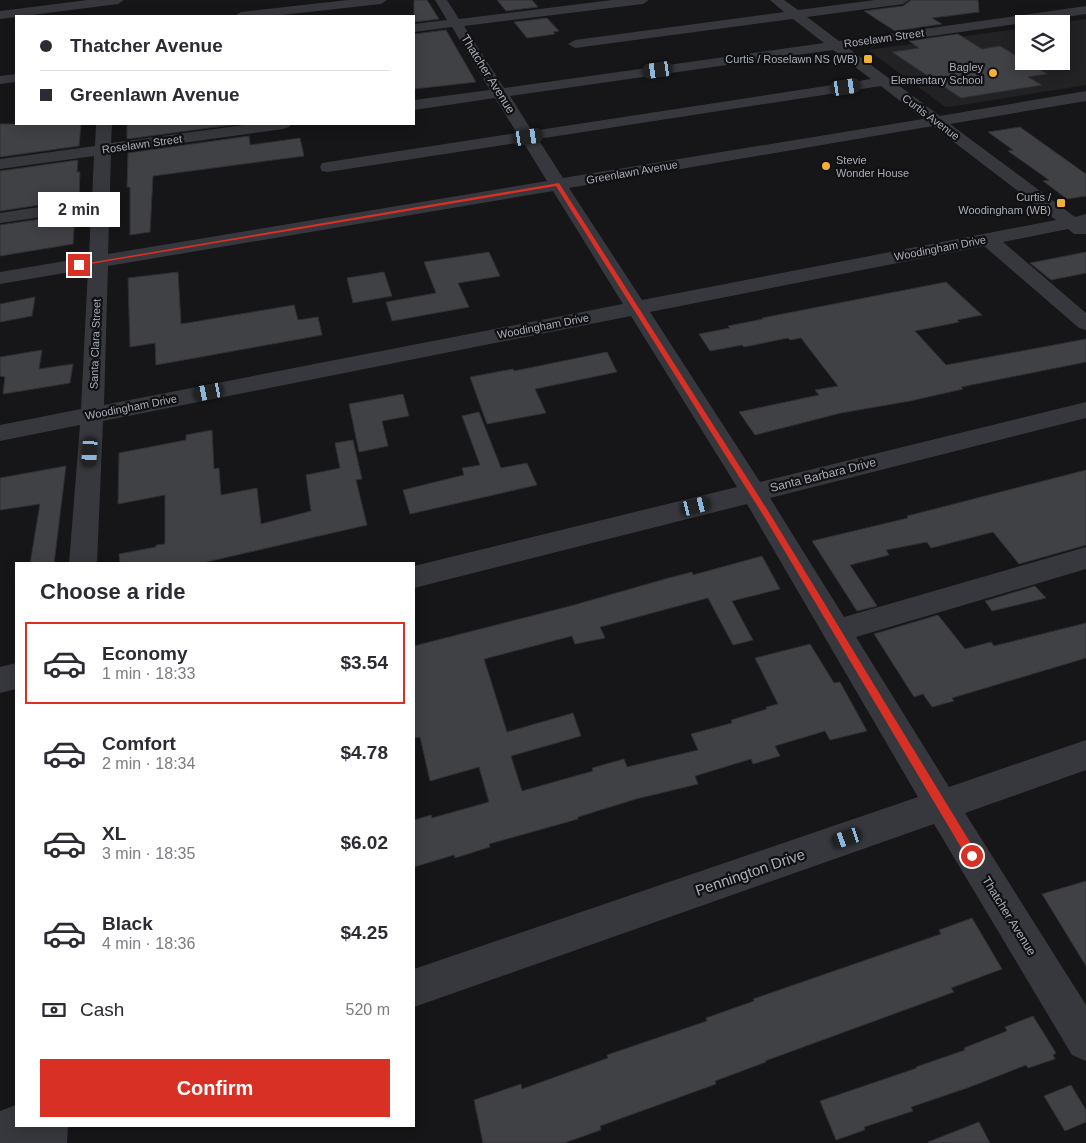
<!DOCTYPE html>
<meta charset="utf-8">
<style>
body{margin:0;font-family:Helvetica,sans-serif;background:#f7f7f7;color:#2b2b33;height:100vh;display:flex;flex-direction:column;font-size:19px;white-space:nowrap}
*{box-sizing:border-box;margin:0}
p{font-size:16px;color:#7c7c81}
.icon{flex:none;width:28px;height:28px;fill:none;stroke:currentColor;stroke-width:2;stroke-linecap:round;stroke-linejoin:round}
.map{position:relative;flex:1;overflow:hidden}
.details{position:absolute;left:15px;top:562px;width:400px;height:565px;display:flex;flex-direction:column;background:#fff;border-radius:0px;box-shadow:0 2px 12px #0003}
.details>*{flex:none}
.guide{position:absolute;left:15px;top:15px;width:400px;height:110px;border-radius:0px;box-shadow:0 2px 12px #0003;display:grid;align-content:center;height:110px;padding:0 25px;background:#fff}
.tools{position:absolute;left:1015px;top:15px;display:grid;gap:10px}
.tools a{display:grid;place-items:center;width:55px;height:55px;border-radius:0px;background:#fff;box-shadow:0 2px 12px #0003;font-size:25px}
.end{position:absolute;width:22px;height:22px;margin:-11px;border:6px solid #d93025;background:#fff;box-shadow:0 0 0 2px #fff}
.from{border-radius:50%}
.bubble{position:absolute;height:35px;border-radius:0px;background:#fff;box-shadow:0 2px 12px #0003;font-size:16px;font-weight:600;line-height:35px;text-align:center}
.car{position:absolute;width:15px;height:30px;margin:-15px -8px;border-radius:6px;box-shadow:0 0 4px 1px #0007;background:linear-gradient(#222 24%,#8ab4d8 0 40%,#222 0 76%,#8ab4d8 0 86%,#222 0)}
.guide b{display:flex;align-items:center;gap:18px;height:48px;font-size:19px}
.guide b+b{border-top:1px solid #e1e1e2}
.guide i{width:12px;height:12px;background:#2b2b33}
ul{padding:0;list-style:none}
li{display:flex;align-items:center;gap:15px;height:82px;margin:0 10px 8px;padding:0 15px;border:2px solid transparent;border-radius:0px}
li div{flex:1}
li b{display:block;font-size:19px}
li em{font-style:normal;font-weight:600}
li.selected{border-color:#d93025}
li>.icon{width:45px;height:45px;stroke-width:1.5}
h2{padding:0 25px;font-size:22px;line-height:60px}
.pay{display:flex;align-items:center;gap:12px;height:55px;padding:0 25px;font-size:19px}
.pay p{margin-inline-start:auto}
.primary-button{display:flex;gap:10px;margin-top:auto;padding:10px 25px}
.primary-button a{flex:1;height:58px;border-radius:0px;background:#d93025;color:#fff;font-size:20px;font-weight:600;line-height:58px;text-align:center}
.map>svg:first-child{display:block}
.built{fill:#222225}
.building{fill:#404145;stroke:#303034}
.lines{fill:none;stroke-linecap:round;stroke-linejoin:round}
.minor{fill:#37383d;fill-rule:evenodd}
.route{fill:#d93025}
.poi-dot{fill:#f2b134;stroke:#111113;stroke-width:2}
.labels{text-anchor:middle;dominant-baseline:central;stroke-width:4.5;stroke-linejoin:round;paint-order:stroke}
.far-street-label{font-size:11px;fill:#a8adb8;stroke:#111113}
.far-poi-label{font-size:11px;fill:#a8adb8;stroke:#111113;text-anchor:end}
.street-label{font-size:12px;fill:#a8adb8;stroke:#111113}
.near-street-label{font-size:15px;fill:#a8adb8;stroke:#111113}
</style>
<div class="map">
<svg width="1086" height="1143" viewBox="0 0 1086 1143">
<rect width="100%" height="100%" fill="#161618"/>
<path class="built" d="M1086 19V85L949 107 944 106 868 50 1024 28V61H1061V24H1051Z"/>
<path class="building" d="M414 0H427L439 19 414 22Z
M497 0H532L538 7 506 11Z
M911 0H978L979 12 932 18 942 24 895 31 864 11 903 6Z
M547 18 559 31 553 32 555 34 527 38 514 22Z
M446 30 476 82 414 89V34Z
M958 34 982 49 1000 46 1047 74 1028 77 1042 85 961 98 892 52 919 48 909 41Z
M0 124H81L79 146 0 157Z
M127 124H239L127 139Z
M1020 127 1086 174V196L1067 199 1043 181 1049 180 1008 151 1013 150 988 132Z
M249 136 250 145 300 138 304 156 153 176 150 232 130 235V187H127L128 153Z
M78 160 77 172H80L79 199 0 211V171Z
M75 214 73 244 0 256V225Z
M489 252 500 276 458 283 469 307 392 321 386 302 436 293 424 262Z
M1086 252V273L1051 280 1030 263Z
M178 272 181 324 294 305 298 320 318 317 322 335 156 365 155 343 130 347 128 278Z
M384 272 392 296 353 303 347 278Z
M946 282 982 315 957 320 959 322 915 331 946 365 1086 339V362L961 387 963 389 910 401 841 413 755 435 739 412 819 395 815 390 838 386 801 338 790 340 788 338 744 347 742 345 710 351 699 334 730 328 728 326 763 319 762 318Z
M35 297 32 316 0 322V304Z
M42 350 39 369 73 364 70 383 3 394 5 377 0 376V357Z
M607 352 617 372 535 389 546 413 487 424 470 377 513 369 514 371Z
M403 394 409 416 382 421 388 446 359 452 349 404Z
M479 412 501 468 527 463 537 485 410 514 403 490 464 475 462 468 480 465 462 416Z
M212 430 214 469 219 468 221 495 257 488 261 524 311 511 306 475 340 468 335 443 353 440 362 479 356 480 367 525 198 564H120L119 554 156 547V545L165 544V495L118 504 119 453 186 440V435Z
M66 466 54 564H30L40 504 0 510V478Z
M1086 470V545L1019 564 993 532 931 548 927 542 886 550 889 555 850 565 877 606 857 611 812 541 908 518 907 516Z
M762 556 780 589 732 601 753 640 733 645 708 598 600 627 605 638 575 644 572 636 484 659 507 732 573 713 581 736 511 756 522 791 593 771 592 768 624 759 627 767 698 750 691 734 732 723 731 720 767 709 766 707 778 704 755 658 810 644 834 683 840 682 867 731 830 740 825 731 775 746 780 756 753 764 751 759 695 776 698 784 636 799 578 817V819L489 844 490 847 455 858 454 855 414 867V820L431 815 432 818 489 802 479 767 430 781 420 737 414 738V646L574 605 665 579 692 572 693 575Z
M1035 586 1046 598 992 611 985 601Z
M938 615 965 649 991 642 994 646 1086 623V658L952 698 954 701 932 707 923 694 914 697 874 634Z
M1086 881V966L1042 894Z
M972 918 1002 969 951 988 954 992 765 1061 766 1062 715 1081 716 1084 600 1126 601 1130 564 1143H483L474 1100 521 1084 522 1089 608 1058 607 1055 707 1021 706 1018 754 1001 753 999 941 934 939 930Z
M1033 1016 1056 1053 1053 1055 1055 1059 1028 1068 1026 1065 970 1087 911 1107 913 1111 864 1127 865 1130 836 1140 820 1101 917 1068 916 1067 965 1050 964 1048 1007 1031 1005 1027Z
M1071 1085 1086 1110V1122L1065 1131 1044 1096Z
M979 1122 990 1143H929L928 1142Z"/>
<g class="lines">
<path class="minor" d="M88 0H124L118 4 0 19V11Z
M348 0H387L381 4 273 16H234L241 12Z
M435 0H447L459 19 612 0H649L643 4 464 26 504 88 824 43 793 19 575 48 568 44 575 40 784 12 770 0H784L798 10 875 0H909L903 4 807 17 839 41 1086 6V14L848 48 940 116 1086 91V101L950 124 1075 217 1086 214V234H1074L1068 229 1003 242 1086 313V330L1079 328 984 246 650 312 760 482 1086 402V418L770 498 844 617 1086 547V569L856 637 949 787 1086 740V770L965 813 1086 1005V1061L1072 1055 934 824 414 1007V969L918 797 747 504 414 588V566L737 487 631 316 103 421 97 564H69L80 425 0 441V425L81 409 88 269 0 284V272L89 257 91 210 0 223V213L92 199 94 156 0 169V159L95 146 96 124H112L111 143 251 124H291L289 127 283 129 111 153 108 254 547 181 523 142 328 172 322 171 320 167 322 163 328 162 517 133 495 98 414 110V100L490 90 452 27 414 32V24L447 20ZM833 50 871 79 532 131 510 96ZM881 86 923 119 563 178 538 139ZM933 126 1056 220 642 300 569 188ZM553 191 623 304 104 405 108 266Z
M16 74V82L0 84V76Z
M16 663V689L0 693V667Z
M16 1105V1126H68L67 1143H0V1111Z"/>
</g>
<path class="route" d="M559 183 770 514 976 852 977 856 976 859 972 861 968 859 765 518 556 186 79 266 76 265Z"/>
<g class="poi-dot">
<rect x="863" y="54" width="10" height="10" rx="2.5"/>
<circle cx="993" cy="73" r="5"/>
<circle cx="826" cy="166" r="5"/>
<rect x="1056" y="198" width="10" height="10" rx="2.5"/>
</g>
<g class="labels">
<g class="far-street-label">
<text transform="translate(884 38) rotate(-8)">Roselawn Street</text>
<text transform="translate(931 117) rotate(37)">Curtis Avenue</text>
<text transform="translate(142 144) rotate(-8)">Roselawn Street</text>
<text transform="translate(632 172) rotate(-10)">Greenlawn Avenue</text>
<text transform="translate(940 248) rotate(-11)">Woodingham Drive</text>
<text transform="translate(543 326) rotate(-11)">Woodingham Drive</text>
<text transform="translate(95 344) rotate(-88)">Santa Clara Street</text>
<text transform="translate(131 407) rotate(-11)">Woodingham Drive</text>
</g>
<g class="far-poi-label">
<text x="858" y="59">Curtis / Roselawn NS (WB)</text>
<text x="983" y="67">Bagley<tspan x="983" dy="13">Elementary School</tspan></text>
<text x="836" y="160" text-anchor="start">Stevie<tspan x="836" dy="13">Wonder House</tspan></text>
<text x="1051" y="197">Curtis /<tspan x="1051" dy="13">Woodingham (WB)</tspan></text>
</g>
<g class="street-label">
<text transform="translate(488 74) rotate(58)">Thatcher Avenue</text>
<text transform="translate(823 475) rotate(-14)">Santa Barbara Drive</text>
<text transform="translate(1009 916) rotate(58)">Thatcher Avenue</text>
</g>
<g class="near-street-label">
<text transform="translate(750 872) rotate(-19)">Pennington Drive</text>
</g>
</g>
</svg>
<div class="tools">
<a><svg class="icon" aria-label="layers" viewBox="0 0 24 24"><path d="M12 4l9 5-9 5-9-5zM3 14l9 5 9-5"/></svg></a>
</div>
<i class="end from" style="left:972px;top:856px"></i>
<i class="end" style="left:79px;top:265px"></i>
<div class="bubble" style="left:38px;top:192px;width:82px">2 min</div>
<i class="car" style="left:658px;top:70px;rotate:262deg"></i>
<i class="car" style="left:846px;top:87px;rotate:81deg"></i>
<i class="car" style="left:528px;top:137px;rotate:81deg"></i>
<i class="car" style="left:209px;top:392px;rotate:259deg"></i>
<i class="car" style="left:90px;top:452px;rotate:184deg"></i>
<i class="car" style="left:696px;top:506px;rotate:76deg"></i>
<i class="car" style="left:847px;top:838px;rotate:251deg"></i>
<div class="guide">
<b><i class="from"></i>Thatcher Avenue</b>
<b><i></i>Greenlawn Avenue</b>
</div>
<section class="details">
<h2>Choose a ride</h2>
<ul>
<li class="selected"><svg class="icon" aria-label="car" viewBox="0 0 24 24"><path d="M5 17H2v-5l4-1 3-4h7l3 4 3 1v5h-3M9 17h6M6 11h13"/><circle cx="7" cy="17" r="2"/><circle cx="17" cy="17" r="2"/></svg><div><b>Economy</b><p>1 min · 18:33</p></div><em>$3.54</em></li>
<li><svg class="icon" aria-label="car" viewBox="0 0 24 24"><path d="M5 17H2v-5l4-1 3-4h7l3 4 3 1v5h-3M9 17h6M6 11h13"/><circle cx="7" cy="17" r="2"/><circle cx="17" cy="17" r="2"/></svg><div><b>Comfort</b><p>2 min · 18:34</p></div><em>$4.78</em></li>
<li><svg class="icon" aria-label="car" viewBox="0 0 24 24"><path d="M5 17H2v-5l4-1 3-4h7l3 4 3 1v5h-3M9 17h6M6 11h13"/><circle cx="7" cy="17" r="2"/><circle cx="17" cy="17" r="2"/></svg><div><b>XL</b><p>3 min · 18:35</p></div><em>$6.02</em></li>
<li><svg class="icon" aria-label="car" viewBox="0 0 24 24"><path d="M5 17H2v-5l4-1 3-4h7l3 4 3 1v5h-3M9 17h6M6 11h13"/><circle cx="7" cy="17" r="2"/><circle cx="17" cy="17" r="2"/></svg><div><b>Black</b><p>4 min · 18:36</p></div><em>$4.25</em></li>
</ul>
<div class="pay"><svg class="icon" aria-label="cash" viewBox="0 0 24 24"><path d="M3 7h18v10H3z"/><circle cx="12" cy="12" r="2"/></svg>Cash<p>520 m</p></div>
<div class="primary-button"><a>Confirm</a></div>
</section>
</div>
